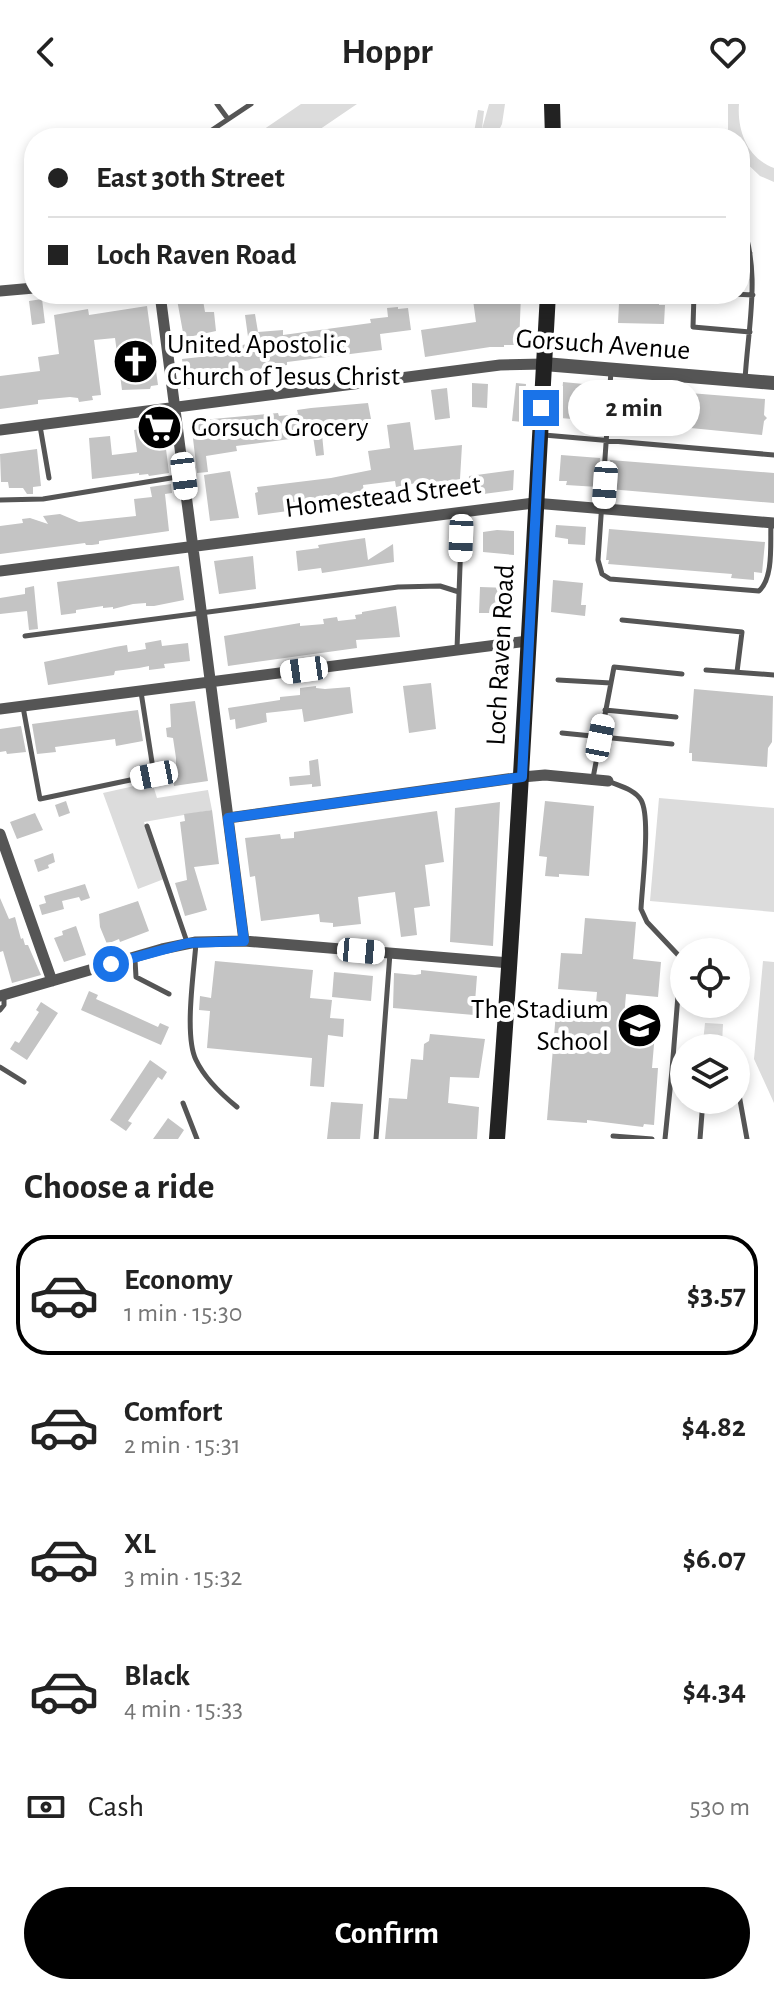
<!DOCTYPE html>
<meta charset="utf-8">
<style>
body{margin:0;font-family:"Alegreya Sans",sans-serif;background:#f6f6f6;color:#222;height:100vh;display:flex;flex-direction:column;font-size:30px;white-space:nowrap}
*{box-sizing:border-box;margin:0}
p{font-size:26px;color:#767676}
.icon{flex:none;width:44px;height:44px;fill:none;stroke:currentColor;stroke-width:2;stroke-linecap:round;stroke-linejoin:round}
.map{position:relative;height:1035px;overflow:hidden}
.details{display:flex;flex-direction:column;background:#fff;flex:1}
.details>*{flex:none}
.guide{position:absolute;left:24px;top:24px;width:726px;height:176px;border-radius:32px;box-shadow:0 4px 12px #0003;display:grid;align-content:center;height:176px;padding:0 24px;background:#fff}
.tools{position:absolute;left:670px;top:834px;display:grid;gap:16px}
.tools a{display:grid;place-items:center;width:80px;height:80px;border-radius:50%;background:#fff;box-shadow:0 4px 12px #0003;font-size:40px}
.end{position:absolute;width:36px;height:36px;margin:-18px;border:10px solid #1a73e8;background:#fff;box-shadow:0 0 0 4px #fff}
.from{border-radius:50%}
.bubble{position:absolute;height:56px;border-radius:28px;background:#fff;box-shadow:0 4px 12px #0003;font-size:26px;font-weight:700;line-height:56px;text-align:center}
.car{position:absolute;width:24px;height:48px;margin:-24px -12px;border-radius:10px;box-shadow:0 0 6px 2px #0007;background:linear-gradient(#fff 24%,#345 0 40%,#fff 0 76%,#345 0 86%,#fff 0)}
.guide b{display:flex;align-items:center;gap:28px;height:76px;font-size:30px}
.guide b+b{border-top:2px solid #e0e0e0}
.guide i{width:20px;height:20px;background:#222}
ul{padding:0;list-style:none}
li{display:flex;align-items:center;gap:24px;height:120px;margin:0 16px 12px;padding:0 8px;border:4px solid transparent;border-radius:32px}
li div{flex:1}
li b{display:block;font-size:30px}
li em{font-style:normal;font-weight:700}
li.on{border-color:#000}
li>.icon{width:72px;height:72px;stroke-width:1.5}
h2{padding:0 24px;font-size:36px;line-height:96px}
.pay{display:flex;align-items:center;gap:20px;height:88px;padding:0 24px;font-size:30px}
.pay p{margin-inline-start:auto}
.cta{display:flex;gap:16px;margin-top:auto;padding:16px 24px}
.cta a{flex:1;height:92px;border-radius:48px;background:#000;color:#fff;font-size:32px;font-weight:700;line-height:92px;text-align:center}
header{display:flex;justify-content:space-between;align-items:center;height:104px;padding:0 24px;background:#fff;font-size:36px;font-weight:700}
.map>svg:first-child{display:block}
.green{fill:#dcdcdc}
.building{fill:#c4c4c4}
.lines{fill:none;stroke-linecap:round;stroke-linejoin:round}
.service{stroke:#555;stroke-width:5}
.minor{stroke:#555;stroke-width:11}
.tertiary{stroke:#555;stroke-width:14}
.secondary{stroke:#222;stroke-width:16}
.route{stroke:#1a73e8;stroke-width:10}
.labels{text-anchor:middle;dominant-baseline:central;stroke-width:8;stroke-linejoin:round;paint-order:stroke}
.poi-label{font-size:28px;fill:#000;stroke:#fff;text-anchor:start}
.street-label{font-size:28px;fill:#000;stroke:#fff}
</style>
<header><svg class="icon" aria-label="back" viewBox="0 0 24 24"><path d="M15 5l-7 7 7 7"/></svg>Hoppr<svg class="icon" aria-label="heart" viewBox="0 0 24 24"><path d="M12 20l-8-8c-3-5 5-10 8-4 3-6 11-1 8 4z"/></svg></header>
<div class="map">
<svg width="774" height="1035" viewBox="0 0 774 1035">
<rect width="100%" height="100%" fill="#fff"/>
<path class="green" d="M301 0H357L307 34H251Z
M489 0H505L502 20 495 34H473L478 6 484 7 482 25Z
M728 0H739C737 26 747 54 774 64V78L760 72 740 53V34H730L728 30Z
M152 678 157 694 208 686 212 706 144 718 164 775 138 785 103 689Z
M659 694 774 704V808L650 797Z
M763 857 774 858V999L754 955Z
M705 919 723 920 722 940 703 938Z"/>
<path class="building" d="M176 190H202L205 208H214L216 227 184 234Z
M495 190H521L519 241H504V243H490L425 253 421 226 476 218 473 196 495 193Z
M626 190H659V201H665L664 220 618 219 619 199H626Z
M42 195 45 219 32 221 29 197Z
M147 202 158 281 151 282 150 285 122 286 115 234 94 236 101 291 92 292 93 296 79 298 78 294 70 293 38 296V300L0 305V272L40 267 38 253 59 250 54 211 88 205 89 211Z
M398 203V205L408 204 411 226 380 230 382 246 287 258V261L238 268 239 279 186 285 182 255 236 249 235 242 249 240 245 211 255 210 258 228 283 226V231L371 219 370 215 388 213 387 204Z
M563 278 604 282 602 312 585 311V316L560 314Z
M472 279 488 280 487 304 472 303Z
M516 279 526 280 523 318 512 317Z
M615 283 765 295 764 311 767 314 764 317 762 331 670 322 671 319 613 314Z
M447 284 450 314 435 316 431 286Z
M368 299 371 315H367L368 324 322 330 324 351 316 352 313 332 236 342 237 347 206 352 208 368 197 369 191 317 278 309 279 312 298 310 297 306 311 304Z
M410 318 414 346 462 341 460 375 442 378 443 387 433 388 431 376 396 383 395 377 363 381 366 404 350 406 349 403 327 406 326 402 258 411 255 389 258 388 257 383 331 374 371 366 368 347 390 344 387 321Z
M163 321 169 369 149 372 148 370 139 371V369L92 375 89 334 110 332 112 351 137 348 134 326Z
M37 345 41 382 33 383V390H27L23 384H9L8 378H1L0 350Z
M561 351 600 354 598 383 566 381 567 377H559Z
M610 356 774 369V399L609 385Z
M514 366 513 386 468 392 469 372Z
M230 367 239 414 210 417 204 371Z
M171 380 172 389 165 390 169 427 99 437V440L92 441H86L85 439 0 450V422L23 419 22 415 30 414 48 420 43 412 60 410 79 418 136 412 134 395 152 393 150 383Z
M556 421 586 423 585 441 568 440V435L555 433Z
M609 425 765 438 762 469 754 468V476L731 474 732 470 608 460 609 456H606Z
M497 426 514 427V451L483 448V428Z
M365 434 368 456 393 440 394 458 322 469 321 464 298 467 296 447 319 444 318 441Z
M253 452 256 485 219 490 214 457Z
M179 462 184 496 154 502H146V499L133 500 113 505V503L103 504V502L76 506V509L61 511 57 478Z
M553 476 583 479 581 501H586L585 512 551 508Z
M34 482 38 525 29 526 27 507 0 510V494L25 490V484Z
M480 483 510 484 509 509H505V513L497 514 494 509H479Z
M396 502 400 533 356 536 357 544 228 562 224 532 300 519V522L324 520 323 515 337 513 338 517 356 515 355 511 362 510V508Z
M161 536 162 542 188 539 190 557 164 560 165 564 149 566V562L139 564 115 567 114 571 48 581 44 558 115 543 127 541 128 548 146 545 145 539Z
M431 579 436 625 409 629 403 582Z
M316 582V584L325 585 350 583 353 609 304 618 302 605 266 609 267 618 236 625 235 615 230 616 228 604 280 596V593L300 591V584Z
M694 585 773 592 772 638 768 644 767 663 692 657V649H689Z
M195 597 208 677 174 682 172 669 176 668V654L173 634 167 633 166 624 171 623 170 600Z
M138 606 143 637 116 642 115 635 108 636 55 643 56 648 37 650 32 620Z
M21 622 26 648 7 650 6 647 0 648V625Z
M318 655 321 682 312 683V680L290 682 289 673 310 671 309 657Z
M66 697 70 709 59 713 55 701Z
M545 697 594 702 589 772 559 770V773L545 772 547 753 539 752Z
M500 698 493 842 450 838 455 704Z
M212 706 219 760 194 763 207 806 185 812 175 779 187 776 180 718 185 717 184 710Z
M437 707 444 758 425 761 430 802 414 804 417 831 401 833 395 788 358 793 361 820 333 823V819L320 818 319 810 261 817 255 772 250 773 245 734 280 730 281 735 294 734V728Z
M35 709 43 726 17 735 10 718Z
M53 749 55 758 48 761 49 764 38 768 34 756Z
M85 780 90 794 81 797 79 793 62 797 64 805 42 811 39 801 46 799 44 792Z
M0 794 9 815 15 813 21 835 23 834 25 841H28L41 871 12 879 3 847 0 848Z
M138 797 149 827 120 838 119 835 107 840 100 823 99 810Z
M585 814 636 818 633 855 661 858 658 893 626 890 624 914 656 917 652 964H658L654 1021 644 1020 643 1023 587 1016V1019L547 1016 556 908 595 911 597 888 558 885 561 849 582 850Z
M76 822 86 851 64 858 54 834 63 831 62 827Z
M215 857 313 866 310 894 332 896 330 914 344 915 343 933 328 931 324 983 310 982 312 954 207 944 210 907 199 906 200 892 211 894Z
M421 866 477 872 474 911 393 904 394 869 415 871 421 870Z
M334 868 373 872 371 897 332 893Z
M89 887 98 891 96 895 123 907 158 923 160 919 169 923 161 941 81 906Z
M41 898 58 909 27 956 10 945 15 937 19 939 39 908 36 906Z
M430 930 485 935 479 974 450 973 448 999 479 1003 477 1035H385L389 994 407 995 411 955 423 956 424 940 429 937Z
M150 956 167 968 162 976 158 973 128 1017 132 1019 126 1027 110 1016Z
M331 998 363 1000 360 1035H327Z
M168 1014 184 1026 178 1035H153Z"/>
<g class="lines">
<path class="service" d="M217 0 228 15
M200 34 251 0
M740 114C762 167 748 221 745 276
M740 150 750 149
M694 190 693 223 750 228
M733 190 753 191
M611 267 598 456 602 470 610 475 759 487C774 473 770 439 771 419
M40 322 49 374
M544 331 774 351
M0 396 43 395 183 372
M622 516 742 528 737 568
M25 532 398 483 440 482 459 488
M457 545 462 407
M706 566 774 571
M558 576 611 579
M23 603 40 695 154 671 141 588
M605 606 676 613
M562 629 672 640
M593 674 614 563 682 570
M608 677C619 682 634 685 641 696 651 713 642 782 641 805L647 818 681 854 672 966
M147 722 187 838
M196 839C194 867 184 932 196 956 205 975 221 990 237 1003
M135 856 136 873 169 890
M0 906 4 901V893
M0 963 24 978
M736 974 747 1035
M183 999 197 1035
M613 1032 652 1035
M376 1035 390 849
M665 1035 672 966 684 967
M700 1035 703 996"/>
<path class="minor" d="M0 187 34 184
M160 190 244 837
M0 326 500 261 544 260
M0 467 534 399 774 419
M0 605 528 537
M228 714 522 673 545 671 608 677
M0 730 52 877
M0 892 162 845 196 838 244 837 510 859"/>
<path class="tertiary" d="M544 260 774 279"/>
<path class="secondary" d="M552 0 553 34
M497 1035C518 754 532 472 548 190"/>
</g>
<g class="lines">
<path class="route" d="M111 860 188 839 244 837 228 714 522 673 541 304"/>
</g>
<defs>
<symbol id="church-disc" viewBox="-11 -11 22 22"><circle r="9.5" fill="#000" stroke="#fff"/><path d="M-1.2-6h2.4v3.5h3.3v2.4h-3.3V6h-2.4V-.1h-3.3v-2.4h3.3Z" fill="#fff"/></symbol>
<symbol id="supermarket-disc" viewBox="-11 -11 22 22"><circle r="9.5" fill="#000" stroke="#fff"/><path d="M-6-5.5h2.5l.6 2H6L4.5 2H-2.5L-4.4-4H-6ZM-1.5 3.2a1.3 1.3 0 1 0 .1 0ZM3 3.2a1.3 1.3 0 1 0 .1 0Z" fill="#fff"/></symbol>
<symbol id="school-disc" viewBox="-11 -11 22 22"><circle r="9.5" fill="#000" stroke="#fff"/><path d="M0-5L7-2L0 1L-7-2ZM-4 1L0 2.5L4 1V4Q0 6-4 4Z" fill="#fff"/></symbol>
</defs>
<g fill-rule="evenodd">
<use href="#church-disc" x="110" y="232" width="51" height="51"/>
<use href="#supermarket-disc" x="134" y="298" width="51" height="51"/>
<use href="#school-disc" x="614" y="896" width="51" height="51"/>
</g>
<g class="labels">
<g class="poi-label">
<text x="167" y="241">United Apostolic<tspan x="167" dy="32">Church of Jesus Christ</tspan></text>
<text x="191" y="324">Gorsuch Grocery</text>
<text x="609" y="906" text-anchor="end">The Stadium<tspan x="609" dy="32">School</tspan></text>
</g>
<g class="street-label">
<text transform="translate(603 241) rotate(4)">Gorsuch Avenue</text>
<text transform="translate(383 393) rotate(-7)">Homestead Street</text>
<text transform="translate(501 551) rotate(-87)">Loch Raven Road</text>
</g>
</g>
</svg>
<div class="tools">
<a><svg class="icon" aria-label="locate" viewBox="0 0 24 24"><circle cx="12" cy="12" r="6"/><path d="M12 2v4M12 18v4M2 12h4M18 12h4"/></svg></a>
<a><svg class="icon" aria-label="layers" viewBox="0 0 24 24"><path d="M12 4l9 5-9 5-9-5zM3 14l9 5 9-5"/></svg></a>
</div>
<i class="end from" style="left:111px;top:860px"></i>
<i class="end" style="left:541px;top:304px"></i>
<div class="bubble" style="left:568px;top:276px;width:132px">2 min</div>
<i class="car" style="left:184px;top:372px;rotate:173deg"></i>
<i class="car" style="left:605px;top:381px;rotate:184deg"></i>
<i class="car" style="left:461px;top:434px;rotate:182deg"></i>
<i class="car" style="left:304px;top:566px;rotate:262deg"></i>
<i class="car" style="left:600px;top:634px;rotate:11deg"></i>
<i class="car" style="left:154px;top:671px;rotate:259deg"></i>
<i class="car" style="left:361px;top:847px;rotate:95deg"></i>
<div class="guide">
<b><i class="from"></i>East 30th Street</b>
<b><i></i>Loch Raven Road</b>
</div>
</div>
<section class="details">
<h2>Choose a ride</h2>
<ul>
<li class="on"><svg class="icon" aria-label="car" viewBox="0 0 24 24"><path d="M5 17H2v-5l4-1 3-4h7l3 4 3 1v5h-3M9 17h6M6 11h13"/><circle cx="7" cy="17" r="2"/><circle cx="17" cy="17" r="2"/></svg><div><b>Economy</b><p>1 min · 15:30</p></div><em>$3.57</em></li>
<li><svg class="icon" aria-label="car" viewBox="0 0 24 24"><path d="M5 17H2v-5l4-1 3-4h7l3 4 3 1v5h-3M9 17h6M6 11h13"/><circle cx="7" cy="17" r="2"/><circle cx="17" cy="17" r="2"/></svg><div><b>Comfort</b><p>2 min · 15:31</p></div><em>$4.82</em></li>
<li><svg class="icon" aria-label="car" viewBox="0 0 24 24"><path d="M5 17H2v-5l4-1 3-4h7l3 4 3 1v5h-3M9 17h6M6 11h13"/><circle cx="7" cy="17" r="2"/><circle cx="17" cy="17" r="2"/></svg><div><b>XL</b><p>3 min · 15:32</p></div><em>$6.07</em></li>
<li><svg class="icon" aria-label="car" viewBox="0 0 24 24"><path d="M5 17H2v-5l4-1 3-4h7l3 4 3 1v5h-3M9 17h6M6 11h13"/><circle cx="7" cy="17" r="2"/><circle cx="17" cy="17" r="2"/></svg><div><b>Black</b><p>4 min · 15:33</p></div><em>$4.34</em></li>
</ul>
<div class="pay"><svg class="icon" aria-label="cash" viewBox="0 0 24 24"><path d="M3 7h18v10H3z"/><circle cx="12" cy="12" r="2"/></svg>Cash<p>530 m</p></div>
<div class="cta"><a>Confirm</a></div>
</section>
